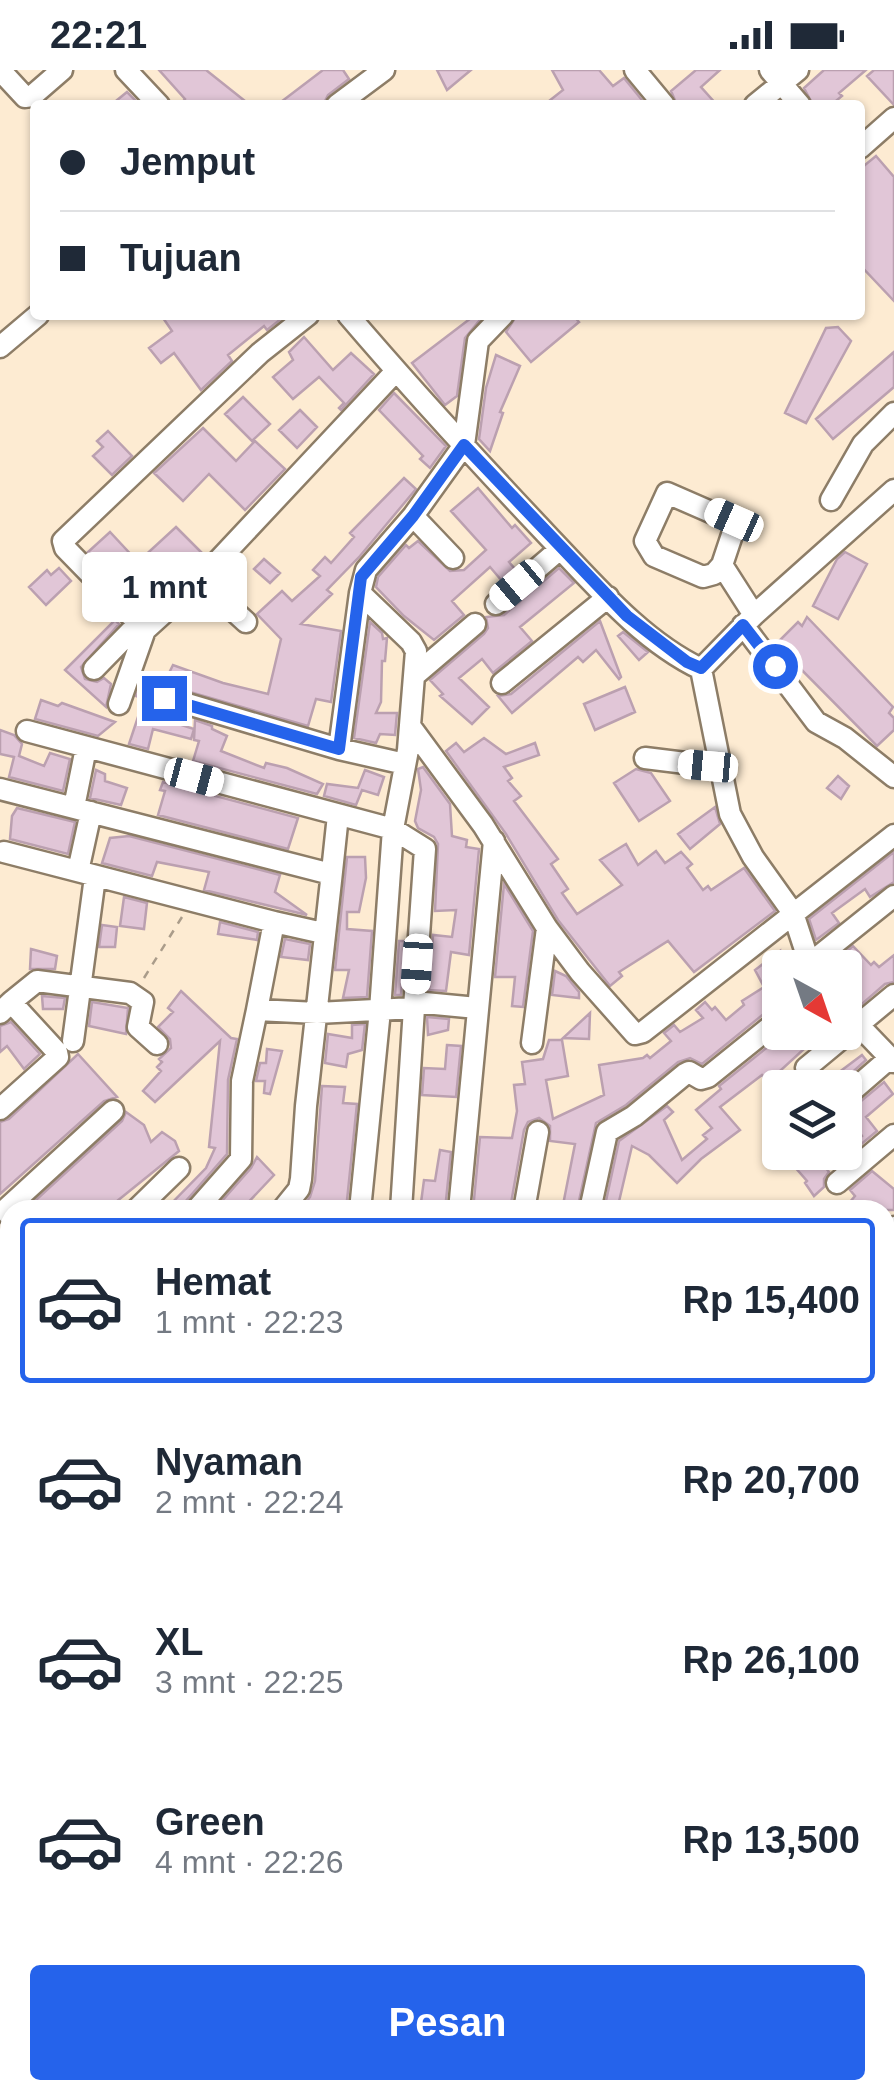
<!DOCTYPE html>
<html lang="id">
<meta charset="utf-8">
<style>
body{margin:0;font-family:Arial,sans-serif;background:#f6f6f7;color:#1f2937;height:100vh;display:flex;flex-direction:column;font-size:38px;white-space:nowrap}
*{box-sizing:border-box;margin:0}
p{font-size:32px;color:#747a83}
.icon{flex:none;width:55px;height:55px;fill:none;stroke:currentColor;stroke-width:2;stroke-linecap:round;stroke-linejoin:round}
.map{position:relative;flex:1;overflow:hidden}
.panel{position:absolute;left:0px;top:1130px;width:895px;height:900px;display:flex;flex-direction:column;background:#fff;border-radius:30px 30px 0 0;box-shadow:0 2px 8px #0004}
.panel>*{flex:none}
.top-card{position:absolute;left:30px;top:30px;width:835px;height:220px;border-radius:10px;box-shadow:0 2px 8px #0004;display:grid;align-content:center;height:220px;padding:0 30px;background:#fff}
.needle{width:65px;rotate:140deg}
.tools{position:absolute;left:762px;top:880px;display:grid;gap:20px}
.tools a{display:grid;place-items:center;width:100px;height:100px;border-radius:10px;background:#fff;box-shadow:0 2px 8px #0004;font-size:50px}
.end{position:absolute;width:45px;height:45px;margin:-22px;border:12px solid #2563eb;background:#fff;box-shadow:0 0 0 5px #fff}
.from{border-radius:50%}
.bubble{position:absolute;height:70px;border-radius:10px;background:#fff;box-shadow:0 2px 8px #0004;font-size:32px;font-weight:700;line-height:70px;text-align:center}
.car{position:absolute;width:30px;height:60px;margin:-30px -15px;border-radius:12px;box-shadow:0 0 8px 2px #0007;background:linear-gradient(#fff 24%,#345 0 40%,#fff 0 76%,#345 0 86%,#fff 0)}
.top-card b{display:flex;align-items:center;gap:35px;height:95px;font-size:38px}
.top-card b+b{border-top:2px solid #e0e1e3}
.top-card i{width:25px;height:25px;background:#1f2937}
ul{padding:18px 0 0;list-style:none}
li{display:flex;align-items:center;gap:30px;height:165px;margin:0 20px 15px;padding:0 10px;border:5px solid transparent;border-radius:10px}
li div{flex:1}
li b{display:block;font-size:38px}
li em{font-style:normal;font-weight:700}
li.active{border-color:#2563eb}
li>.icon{width:90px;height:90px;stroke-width:1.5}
.cta{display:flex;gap:20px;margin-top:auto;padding:20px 30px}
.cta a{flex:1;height:115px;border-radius:10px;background:#2563eb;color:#fff;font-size:40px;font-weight:700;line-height:115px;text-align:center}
.status{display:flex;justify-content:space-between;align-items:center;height:70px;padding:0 50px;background:#fff;direction:ltr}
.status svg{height:28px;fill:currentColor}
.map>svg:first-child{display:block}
.building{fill:#e1c6d7;stroke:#bba0b0;stroke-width:2.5}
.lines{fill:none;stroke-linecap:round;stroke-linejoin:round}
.minor-casing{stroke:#8d7d67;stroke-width:25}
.highway-casing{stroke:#8d7d67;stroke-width:35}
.path{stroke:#aa9c8a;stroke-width:2.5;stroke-dasharray:8 8;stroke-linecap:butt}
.minor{stroke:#fff;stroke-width:20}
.highway{stroke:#fff;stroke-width:30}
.route{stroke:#2563eb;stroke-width:12}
</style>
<div class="status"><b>22:21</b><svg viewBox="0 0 49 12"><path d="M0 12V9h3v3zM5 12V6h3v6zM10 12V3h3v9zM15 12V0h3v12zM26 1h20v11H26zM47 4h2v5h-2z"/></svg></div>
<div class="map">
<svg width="894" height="2030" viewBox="0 0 894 2030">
<rect width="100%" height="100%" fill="#fdebd2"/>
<path class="building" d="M159 0H206L250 35H180L185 29Z
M323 0H343L349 9 328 25 323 35H277Z
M437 0H471L447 20Z
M552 0H599L613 16 624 8 646 35H544L563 20Z
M696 0H720L701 17 717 35H677L671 21Z
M824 0H866L839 23 842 26 831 35H813L804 18Z
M874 0H894V35L867 6Z
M127 22 140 35H111Z
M876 86 894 107V231L860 195V99Z
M161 245H286L267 260 264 256 228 285 232 291 201 320 174 283 161 293 149 278 172 261Z
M475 245H484L465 268 457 326 445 335 412 293Z
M573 245 579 252 531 292 506 262 517 245Z
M838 257 851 271 806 353 785 343 826 258Z
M304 267 333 300 351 283 374 304 341 340 339 338 344 333 319 307 293 329 273 307 293 290 289 282Z
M894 282V317L833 369 816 349Z
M496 285 520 296 500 342 503 343 490 381 479 369 486 318Z
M394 323 446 376 430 398 420 389 423 386 379 340Z
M243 327 270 354 252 371 225 344Z
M300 340 317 357 297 378 279 360Z
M203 358 236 391 255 371 285 399 245 440 209 404 183 431 154 403Z
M108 361 132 386 112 405 93 386 103 377 97 371Z
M404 408 416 419 360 486 327 520 332 524 301 554 341 561 331 632 316 629 308 656 162 614 151 624 157 638 154 646 194 659 191 669 153 659 148 679 129 674 144 629 136 626 144 604 165 611 173 595 223 613 268 624 281 569 257 544 282 521 292 531 320 506 313 500 325 487 331 493 354 467 350 463Z
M478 418 512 458 515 455 531 473 509 492 515 499 502 511 490 497 452 531 464 545 434 570 404 546 376 517 378 507 406 475 409 478 418 471 450 501 464 500 486 480 451 441Z
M176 457 202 483 161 519 164 522 151 535 120 503 114 508 88 482 110 462 138 492Z
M845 482 867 494 838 549 813 536 837 489Z
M264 489 280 503 270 513 254 499Z
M59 498 71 511 46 535 29 517 47 500 51 505Z
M559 498 574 513 520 557 532 571 493 603 482 589 459 608 489 637 472 654 440 626 443 624 430 610 484 564 488 558 486 547 504 545Z
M807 547 893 637 889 643 894 648V660L877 676 776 574 798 552 802 556Z
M115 550 119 554 81 597 85 609 97 612 104 608 111 614 106 637 65 600Z
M600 551 621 607 619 609 596 580 583 592 578 587 512 643 498 626 511 624Z
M370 552 382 563 383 569 387 568 385 591H382L381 632 376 643H397L395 665 380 664 376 673 354 668Z
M623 562 648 582 639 590 618 566Z
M625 617 635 642 595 660 584 634Z
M41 630 58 636 62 633 115 652 98 666 35 649Z
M195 650 212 656V659L227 666 221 681 264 698 266 693 287 698 323 714 317 724 193 691 199 671 194 670Z
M0 660 14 665 22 674 19 686 44 696 50 683 70 689 63 721 9 707 14 687 0 684Z
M484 668 506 684 535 673 539 685 504 697 512 708 508 711 521 726 514 731 558 789 551 794 568 819 562 823 577 844 622 815 600 790 626 774 638 795 656 781 665 793 681 782 692 794 687 798 703 820 708 816 711 820 744 798 775 841 694 902 668 871 619 902 622 906 610 916 558 850 506 764 446 681 456 673 464 682Z
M423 697 450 734 452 766 467 770 466 777 479 779 469 885 451 882 446 921 429 920 433 865 452 867 456 840 435 841 438 774 434 767 418 758 415 751 421 720 418 699Z
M636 699 651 703 670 731 639 751 614 713Z
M96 700 105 704V711L127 718 121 735 90 728Z
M365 700 384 707 378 725 362 720 356 735 324 726 327 714 358 718Z
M838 706 849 716 841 729 827 718Z
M163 712 298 748 288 779 158 745 165 721 160 720Z
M715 737 720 754 690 779 678 764Z
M17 738 75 752 68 784 10 769 12 746Z
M129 766 280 805 275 822 307 845 204 820 209 802 157 792 152 806 102 793 110 768Z
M894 782V812L870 827 865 819 832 843 839 853 816 870 809 849Z
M347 787H365L366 808 359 842H347V859L372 861 367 927 343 928 349 900H335Z
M504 814 533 861 523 937 512 936 515 907H495Z
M124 827 147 833 144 859 120 856Z
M220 852 258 862 257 870 218 864Z
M102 855 117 857 115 877H99Z
M285 869 310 874 308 890 281 887Z
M399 871H405L401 925H395Z
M853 876 871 895 874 892 879 897 894 885V912L885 914 862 934 845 915V898H834L831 894Z
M31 879 57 886 55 899H30Z
M780 881V936L771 938 702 994 690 988 678 992 626 1035 596 1053 577 1140H562L575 1074 550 1071V1056L539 1048 528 1052 524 1060 510 1139 495 1133 494 1140H473L480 1067 512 1068 517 1041 514 1015 525 1014 522 992 543 989 549 970H562L568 1006 546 1010 553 1049 604 1025 599 995 643 988 647 985 650 988 671 971 664 963 674 955 680 962 703 948 696 940 705 932 712 940 715 937 726 950 744 935 742 931 764 917 755 900Z
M555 901 566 906 579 922V928L552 925Z
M181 921 231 968 237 969 228 1010 227 1084 186 1131 183 1140H165L206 1098 215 1078 209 1077 220 971 155 1032 143 1021 161 1001 157 997 162 992 159 989 171 978 170 969 158 957 173 942 168 938Z
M42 926 65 928 63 939H43Z
M92 932 128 938 126 964 89 956Z
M590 943 589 969 563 968Z
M427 947 449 949 448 960 428 965Z
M11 952 40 984 24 999 7 976 0 982V956Z
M365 954 362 980 348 984 346 997 325 993 328 964 352 968V955Z
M786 969 804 979 768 1012 762 1005 720 1037 740 1060 701 1089 677 1113 649 1085 632 1076 617 1140H604L619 1071 667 1036 673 1042 664 1050 682 1090 707 1069 703 1065 712 1058 696 1040 721 1019 719 1016 770 975 774 978Z
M447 975 461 976 456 1027 422 1025 424 998 445 999Z
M267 979 282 981 270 1024 264 1023 265 1011H256L260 993H266Z
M78 984 117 1027 104 1031 0 1124V1052L9 1049Z
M862 985 866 990 835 1018H818Z
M884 1012 893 1024 866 1047 877 1061 859 1076 856 1071 862 1066 845 1040 854 1037Z
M322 1016 345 1017 343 1033 357 1034 346 1140H300L310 1127 315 1111Z
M126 1042 144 1055 151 1072 162 1062 175 1071 179 1081 106 1140H25L122 1051Z
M440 1080 451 1082 445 1140H420L424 1110 435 1111Z
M809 1082H819L826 1091 823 1094 829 1102 824 1109V1117L814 1126 805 1113 807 1111 794 1096Z
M257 1087 274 1105 241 1140H214L251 1098Z
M872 1101 894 1119V1140H843L855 1126 850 1120Z"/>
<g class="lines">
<defs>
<path id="minor" d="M0 0 25 27 32 26 62 0
M126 0 159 35
M635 0 664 35
M770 0 800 35
M337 35 384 0
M755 35 798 0
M860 78 894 48
M348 245C413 321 481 395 550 468 595 515 642 571 701 599
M0 277 38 245
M831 430 863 374 894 343
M413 446 453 488
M722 495 714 504 703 507 654 486 645 471 667 423 736 453 722 495 754 545
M200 510 246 552
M496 534 560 479
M743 555 816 652 845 668 894 707
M145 560 65 478 63 471 260 283 308 245
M145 560 200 510 396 301
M94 599 137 555
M701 599 730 744 753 787 793 843 811 898
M701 599 754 545 894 420
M414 606 475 554
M502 613 608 527
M164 627 339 679 405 694
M119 634 145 560
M410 656 483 755 547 858 580 902 635 964 643 962 894 765
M27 661 393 759 380 940 360 1140
M339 679 360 523
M645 688 718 697
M0 719 327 803 331 811 306 1036 301 1109 299 1119 282 1140
M74 737 86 678
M4 782 274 852 257 940
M78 801 91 742
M331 811 338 745
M274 852 323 863
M809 894 894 826
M11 932 37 911 130 923 143 932 138 957 157 974
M414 932 477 938
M414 938 425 779 393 759 408 680 416 581 411 572 360 523 366 500 413 446 464 375 478 271 503 245
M845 941 894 992
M0 943 11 932 57 982 58 987 0 1039
M73 971 95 807
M532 973 547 858
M806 998 894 925
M845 1027 890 988
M837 1113 894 1065
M136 1140 179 1098
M196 1140 241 1089 242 1011 257 940 317 943 414 938 401 1140
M459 1140 494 771
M524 1140 538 1062
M590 1140 607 1062 634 1046 685 1004 689 1002 701 1009 708 1007 780 949
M10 1146 5 1140 113 1041
M885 1165 894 1157
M0 1194 10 1185
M0 1208 10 1220
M0 1261 10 1251
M0 1348 10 1339
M0 1398 10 1409
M885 1464 894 1447
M885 1686 894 1683
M0 1799 10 1793
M0 2015 5 2030
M243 2020 249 2030
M263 2020 265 2030
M348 2020 354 2030
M602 2020 607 2030
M779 2020 782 2030"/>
<path id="highway" d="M885 1967H894
M639 2030 672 2020"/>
</defs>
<use href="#minor" class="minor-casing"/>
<use href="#highway" class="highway-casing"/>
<path class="path" d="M144 908 182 847
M885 1632 894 1634"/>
<use href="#minor" class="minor"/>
<use href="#highway" class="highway"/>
</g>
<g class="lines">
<path class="route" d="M164 628 339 679 361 507 413 446 464 375 627 546 687 592 701 598 743 555 775 596"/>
</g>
</svg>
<div class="tools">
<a><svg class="needle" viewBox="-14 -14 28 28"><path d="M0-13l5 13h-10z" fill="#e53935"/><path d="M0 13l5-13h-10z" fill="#747a83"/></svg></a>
<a><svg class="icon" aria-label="layers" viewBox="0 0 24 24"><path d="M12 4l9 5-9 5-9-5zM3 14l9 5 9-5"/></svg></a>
</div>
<i class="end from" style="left:775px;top:596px"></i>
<i class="end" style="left:164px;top:628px"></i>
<div class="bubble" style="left:82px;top:482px;width:165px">1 mnt</div>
<i class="car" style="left:734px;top:450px;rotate:294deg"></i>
<i class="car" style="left:517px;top:515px;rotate:230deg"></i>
<i class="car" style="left:708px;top:696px;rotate:275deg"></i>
<i class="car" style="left:194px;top:707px;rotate:105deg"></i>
<i class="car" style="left:417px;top:894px;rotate:184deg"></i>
<div class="top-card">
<b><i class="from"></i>Jemput</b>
<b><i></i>Tujuan</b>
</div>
<section class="panel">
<ul>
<li class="active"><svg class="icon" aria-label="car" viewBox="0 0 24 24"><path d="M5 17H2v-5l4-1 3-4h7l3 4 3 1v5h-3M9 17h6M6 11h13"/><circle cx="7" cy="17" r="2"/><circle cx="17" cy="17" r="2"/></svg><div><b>Hemat</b><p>1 mnt · 22:23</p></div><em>Rp 15,400</em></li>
<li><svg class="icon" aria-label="car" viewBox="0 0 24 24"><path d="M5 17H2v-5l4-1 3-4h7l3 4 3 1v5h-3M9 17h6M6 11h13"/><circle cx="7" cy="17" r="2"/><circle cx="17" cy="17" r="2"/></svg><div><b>Nyaman</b><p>2 mnt · 22:24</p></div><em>Rp 20,700</em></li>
<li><svg class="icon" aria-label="car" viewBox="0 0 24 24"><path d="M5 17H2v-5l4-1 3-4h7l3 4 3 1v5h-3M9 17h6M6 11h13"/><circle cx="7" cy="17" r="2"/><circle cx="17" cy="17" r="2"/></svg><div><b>XL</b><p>3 mnt · 22:25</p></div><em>Rp 26,100</em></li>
<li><svg class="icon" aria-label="car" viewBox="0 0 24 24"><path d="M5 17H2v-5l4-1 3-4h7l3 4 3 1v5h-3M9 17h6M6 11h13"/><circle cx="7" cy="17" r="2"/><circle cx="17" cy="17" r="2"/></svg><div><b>Green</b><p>4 mnt · 22:26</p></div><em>Rp 13,500</em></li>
</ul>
<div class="cta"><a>Pesan</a></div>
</section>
</div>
